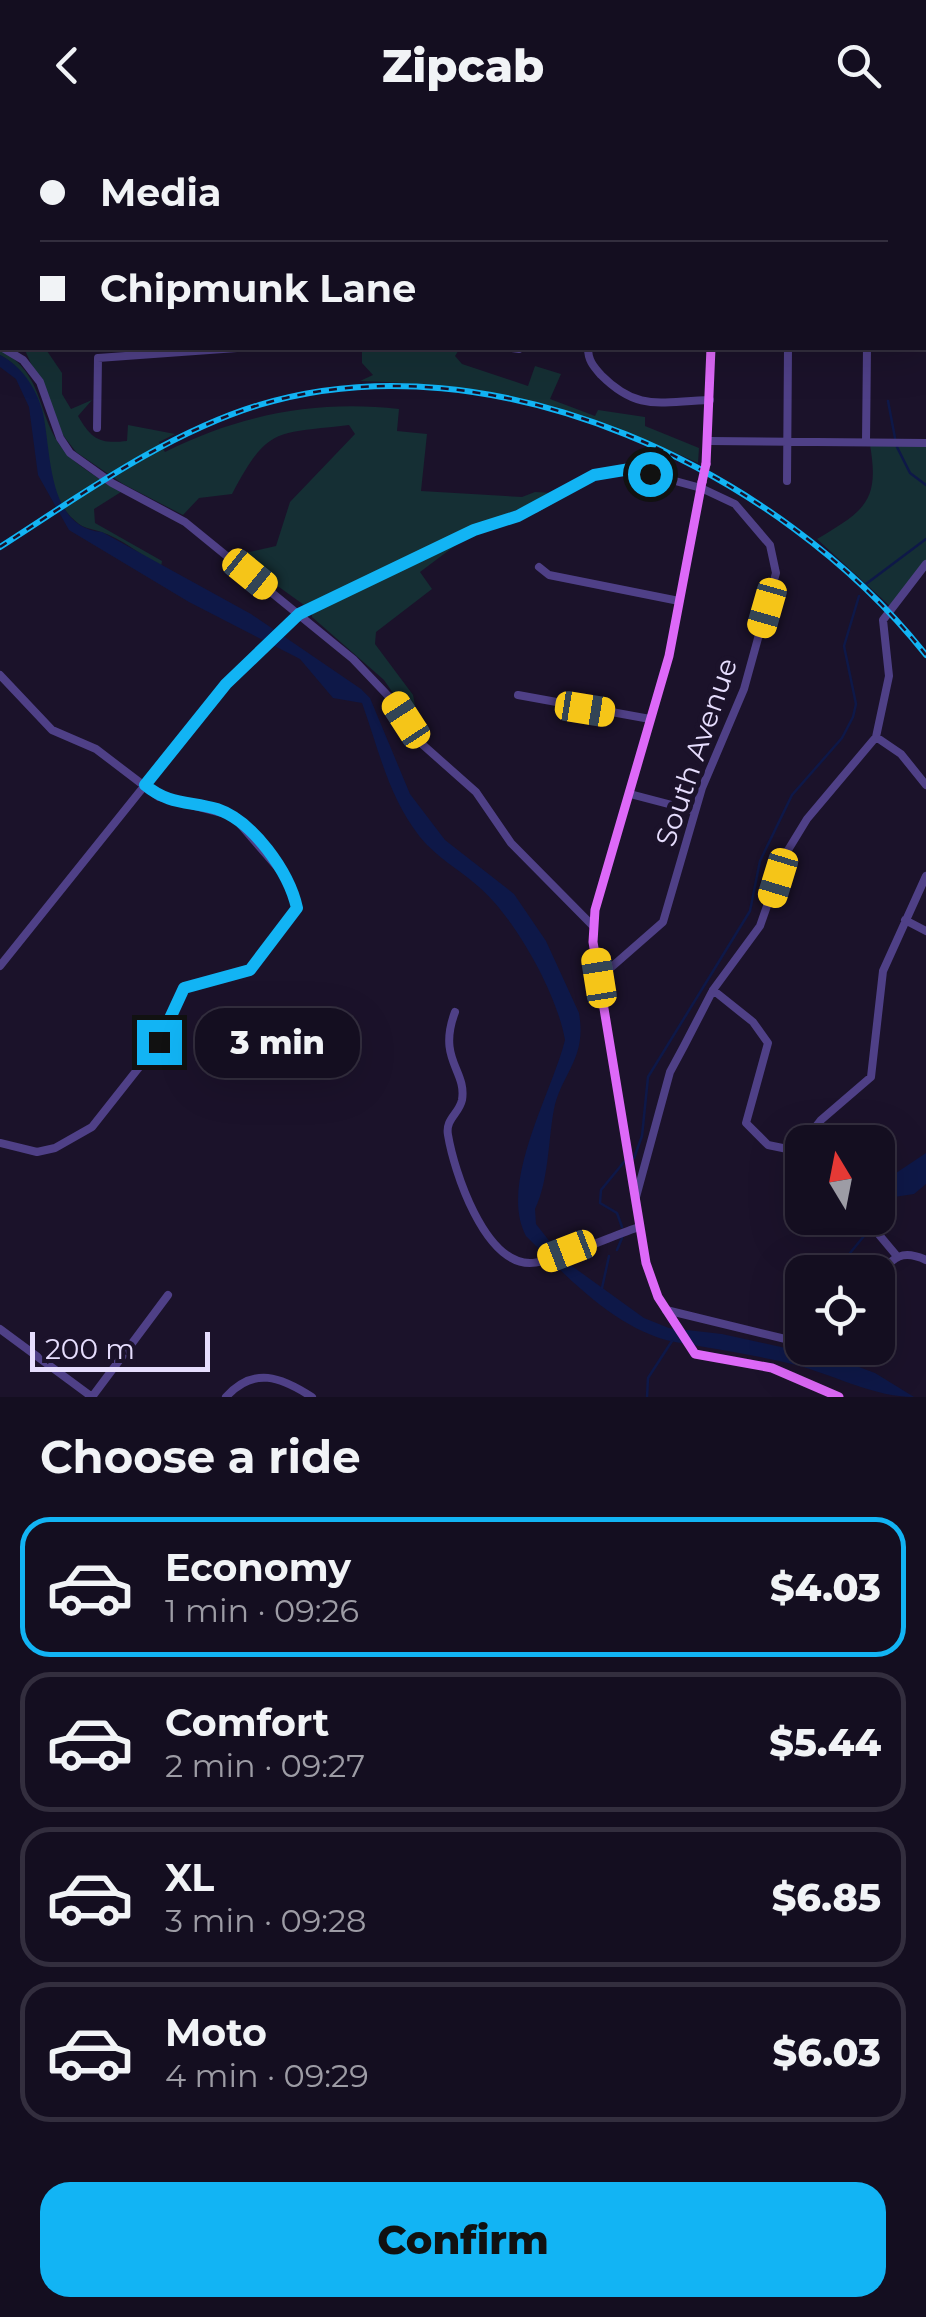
<!DOCTYPE html>
<meta charset="utf-8">
<style>
body{margin:0;font-family:Montserrat,sans-serif;background:#1d1729;color:#f1f3f6;height:100vh;display:flex;flex-direction:column;font-size:38px;white-space:nowrap}
*{box-sizing:border-box;margin:0}
p{font-size:32px;color:#9d9ca5}
.icon{flex:none;width:55px;height:55px;fill:none;stroke:currentColor;stroke-width:2;stroke-linecap:round;stroke-linejoin:round}
.map{position:relative;height:1267px;overflow:hidden}
.side{display:flex;flex-direction:column;background:#140e20;flex:1}
.side>*{flex:none}
.top-card{position:absolute;left:0px;top:0px;width:928px;height:220px;box-shadow:0 10px 40px #0002,0 0 0 2px #332e3e;display:grid;align-content:center;height:220px;padding:0 40px;background:#140e20}
.needle{width:65px;rotate:350deg}
.tools{position:absolute;left:785px;top:995px;display:grid;gap:20px}
.tools a{display:grid;place-items:center;width:110px;height:110px;border-radius:20px;background:#140e20;box-shadow:0 10px 40px #0002,0 0 0 2px #332e3e;font-size:50px}
.scale{position:absolute;left:30px;bottom:25px;width:180px;box-sizing:border-box;padding-left:10px;border:5px solid #e6ddfd;border-top:0;font-size:28px;line-height:35px;white-space:nowrap;color:#e6ddfd;-webkit-text-stroke:8px #1b122a;paint-order:stroke}
.end{position:absolute;width:45px;height:45px;margin:-22px;border:12px solid #12b4f4;background:#111;box-shadow:0 0 0 5px #111}
.from{border-radius:50%}
.bubble{position:absolute;height:70px;border-radius:30px;background:#140e20;box-shadow:0 10px 40px #0002,0 0 0 2px #332e3e;font-size:32px;font-weight:800;line-height:70px;text-align:center}
.car{position:absolute;width:30px;height:60px;margin:-30px -15px;border-radius:12px;box-shadow:0 0 8px 2px #0007;background:linear-gradient(#f5c518 24%,#345 0 40%,#f5c518 0 76%,#345 0 86%,#f5c518 0)}
.top-card b{display:flex;align-items:center;gap:35px;height:95px;font-size:38px}
.top-card b+b{border-top:2px solid #332e3e}
.top-card i{width:25px;height:25px;background:#f1f3f6}
ul{padding:0;list-style:none}
li{display:flex;align-items:center;gap:30px;height:140px;margin:0 20px 15px;padding:0 20px;border:5px solid #332e3e;border-radius:30px}
li div{flex:1}
li b{display:block;font-size:38px}
li em{font-style:normal;font-weight:800}
li.active{border-color:#12b4f4}
li>.icon{width:90px;height:90px;stroke-width:1.5}
h2{padding:0 40px;font-size:45px;line-height:120px}
.cta{display:flex;gap:20px;margin-top:auto;padding:20px 40px}
.cta a{flex:1;height:115px;border-radius:30px;background:#12b4f4;color:#111;font-size:40px;font-weight:800;line-height:115px;text-align:center}
header{display:flex;justify-content:space-between;align-items:center;height:130px;padding:0 40px;background:#140e20;font-size:45px;font-weight:800}
.map>svg:first-child{display:block}
.green{fill:#152f34}
.water{fill:#0e1848}
.lines{fill:none;stroke-linecap:round;stroke-linejoin:round}
.stream{stroke:#0e1848;stroke-width:2.5}
.minor{stroke:#4f4087;stroke-width:8}
.major{stroke:#dd69f8;stroke-width:9}
.rail-casing{stroke:#12b4f4;stroke-width:6}
.rail{stroke:#1b122a;stroke-width:2.5;stroke-dasharray:8;stroke-linecap:butt}
.major-bridge{stroke:#dd69f8;stroke-width:9}
.route{stroke:#12b4f4;stroke-width:12}
.labels{text-anchor:middle;dominant-baseline:central;stroke-width:10;stroke-linejoin:round;paint-order:stroke}
.street-label{font-size:28px;fill:#e6ddfd;stroke:#1b122a}
</style>
<header><svg class="icon" aria-label="back" viewBox="0 0 24 24"><path d="M15 5l-7 7 7 7"/></svg>Zipcab<svg class="icon" aria-label="search" viewBox="0 0 24 24"><circle cx="10" cy="10" r="6"/><path d="M15 15l6 6"/></svg></header>
<div class="map">
<svg width="926" height="1267" viewBox="0 0 926 1267">
<rect width="100%" height="100%" fill="#1b122a"/>
<path class="green" d="M24 218H45L62 243V264L71 279 92 270 78 286C92 310 100 314 127 311L128 295 175 304 159 312 165 322C240 284 317 270 399 279L397 301 427 304 421 361 522 367 535 362 554 363 304 475 240 429 245 423 276 416 290 372 355 304 349 295C275 304 268 296 232 364L199 368 183 385 123 354 76 322 63 305Z
M362 218H460L455 226 462 234 528 256 535 236 561 244 550 269 595 286 598 280 645 287V296L699 318 698 333C580 279 490 254 360 251L373 245 362 233Z
M0 219C46 247 35 281 62 318 76 337 102 349 121 362L94 379 95 393 162 431 161 437C143 426 121 408 101 402 94 399 86 399 79 394 24 353 67 262 0 225Z
M926 313V434L892 478 817 409C864 381 880 372 870 315Z
M468 406 420 442 432 459 376 502 375 514 413 565 418 591H412L384 550 312 487V481Z"/>
<path class="water" d="M0 225C21 236 35 256 42 279 52 317 45 398 102 402L251 484 361 559 370 568 410 664 445 710 514 764 546 811 579 883C587 929 562 942 554 979 548 1011 549 1050 535 1079L536 1094 565 1131 644 1188 669 1198 722 1204 840 1230 875 1243 914 1267C874 1267 834 1245 796 1235 756 1225 715 1219 675 1212 617 1201 565 1145 526 1106 498 1054 552 963 565 910 557 863 515 788 479 757 460 740 436 727 420 707 388 666 379 620 362 573L333 568 300 529 189 472 69 400 38 345 29 277 16 249 0 237Z
M926 1023V1054L914 1064 894 1067 886 1059 887 1049Z"/>
<g class="lines">
<path class="stream" d="M115 0 120 2
M0 149 2 147
M888 271 895 308
M897 317 910 343 926 355
M866 454 926 409
M634 1028 642 1006 648 947 750 781 760 731 792 665 842 608 853 587 856 574 844 516 859 466
M878 1085 893 1065
M622 1097 617 1083 600 1073 601 1060 624 1032
M617 1120 622 1108
M827 1142 841 1134 869 1100
M602 1158 609 1126
M801 1209 802 1204
M647 1267 648 1248 672 1211"/>
<path class="minor" d="M353 2 354 0
M561 2V0
M790 2V0
M867 2V0
M925 54H926
M0 66 2 69
M925 150H926
M3 218 23 230 40 252 60 308 70 323 112 353 185 392 353 529 393 571 423 615 476 662 511 713 592 795
M512 218 519 219
M588 218C588 230 593 236 601 245 639 283 661 271 710 270
M97 298 98 228 237 218
M710 311 926 313
M866 311 867 218
M787 351 788 218
M539 437 549 445 679 471
M0 545 52 600 96 619 159 667 233 686 284 745 297 778 250 840 184 858 163 907 92 997 55 1018 37 1022 0 1013
M518 565 650 589
M876 607 901 624 926 655
M630 664 695 681
M905 790 926 801
M0 836 226 554 299 484 474 400 535 379 594 345 631 339 701 358 735 374 770 415 776 443 744 559 702 658 663 792 599 848
M713 860 753 892 768 913 746 993 768 1015 802 1022
M455 882C437 930 467 940 462 970 459 984 445 989 448 1005 454 1041 484 1133 530 1133 553 1133 614 1105 639 1097
M804 1012 821 990 871 947 883 841 926 746
M636 1067 670 942 684 916 713 860 760 796 785 725 807 689 876 607 889 546 883 490 926 434
M865 1088 896 1125
M878 1145C894 1127 902 1119 926 1130
M666 1180 802 1213
M0 1199 92 1267
M92 1267 168 1165
M226 1267C254 1236 281 1247 312 1267"/>
<path class="major" d="M383 2 393 0
M713 2V0
M0 167H2
M0 176H2
M706 334 711 218
M702 352 669 526 595 780 593 812 646 1133 658 1167 695 1224 772 1238 839 1267"/>
<defs>
<path id="rail" d="M0 417C81 365 167 303 259 275 493 204 781 341 926 525"/>
</defs>
<use href="#rail" class="rail-casing"/>
<use href="#rail" class="rail"/>
<path class="major-bridge" d="M702 352 706 334"/>
</g>
<g class="lines">
<path class="route" d="M159 912 184 858 250 840 297 778C289 742 253 691 217 679 189 671 169 675 145 655L226 554 299 484 474 400 518 386 594 345 630 339 650 344"/>
</g>
<g class="labels">
<g class="street-label">
<text transform="translate(696 622) rotate(-71)">South Avenue</text>
</g>
</g>
</svg>
<div class="tools">
<a><svg class="needle" viewBox="-14 -14 28 28"><path d="M0-13l5 13h-10z" fill="#e53935"/><path d="M0 13l5-13h-10z" fill="#9d9ca5"/></svg></a>
<a><svg class="icon" aria-label="locate" viewBox="0 0 24 24"><circle cx="12" cy="12" r="6"/><path d="M12 2v4M12 18v4M2 12h4M18 12h4"/></svg></a>
</div>
<div class="scale">200 m</div>
<i class="end from" style="left:650px;top:344px"></i>
<i class="end" style="left:159px;top:912px"></i>
<div class="bubble" style="left:195px;top:878px;width:165px">3 min</div>
<i class="car" style="left:250px;top:444px;rotate:129deg"></i>
<i class="car" style="left:767px;top:478px;rotate:196deg"></i>
<i class="car" style="left:585px;top:579px;rotate:99deg"></i>
<i class="car" style="left:406px;top:590px;rotate:327deg"></i>
<i class="car" style="left:778px;top:748px;rotate:197deg"></i>
<i class="car" style="left:599px;top:848px;rotate:351deg"></i>
<i class="car" style="left:567px;top:1121px;rotate:249deg"></i>
<div class="top-card">
<b><i class="from"></i>Media</b>
<b><i></i>Chipmunk Lane</b>
</div>
</div>
<section class="side">
<h2>Choose a ride</h2>
<ul>
<li class="active"><svg class="icon" aria-label="car" viewBox="0 0 24 24"><path d="M5 17H2v-5l4-1 3-4h7l3 4 3 1v5h-3M9 17h6M6 11h13"/><circle cx="7" cy="17" r="2"/><circle cx="17" cy="17" r="2"/></svg><div><b>Economy</b><p>1 min · 09:26</p></div><em>$4.03</em></li>
<li><svg class="icon" aria-label="car" viewBox="0 0 24 24"><path d="M5 17H2v-5l4-1 3-4h7l3 4 3 1v5h-3M9 17h6M6 11h13"/><circle cx="7" cy="17" r="2"/><circle cx="17" cy="17" r="2"/></svg><div><b>Comfort</b><p>2 min · 09:27</p></div><em>$5.44</em></li>
<li><svg class="icon" aria-label="car" viewBox="0 0 24 24"><path d="M5 17H2v-5l4-1 3-4h7l3 4 3 1v5h-3M9 17h6M6 11h13"/><circle cx="7" cy="17" r="2"/><circle cx="17" cy="17" r="2"/></svg><div><b>XL</b><p>3 min · 09:28</p></div><em>$6.85</em></li>
<li><svg class="icon" aria-label="car" viewBox="0 0 24 24"><path d="M5 17H2v-5l4-1 3-4h7l3 4 3 1v5h-3M9 17h6M6 11h13"/><circle cx="7" cy="17" r="2"/><circle cx="17" cy="17" r="2"/></svg><div><b>Moto</b><p>4 min · 09:29</p></div><em>$6.03</em></li>
</ul>
<div class="cta"><a>Confirm</a></div>
</section>
